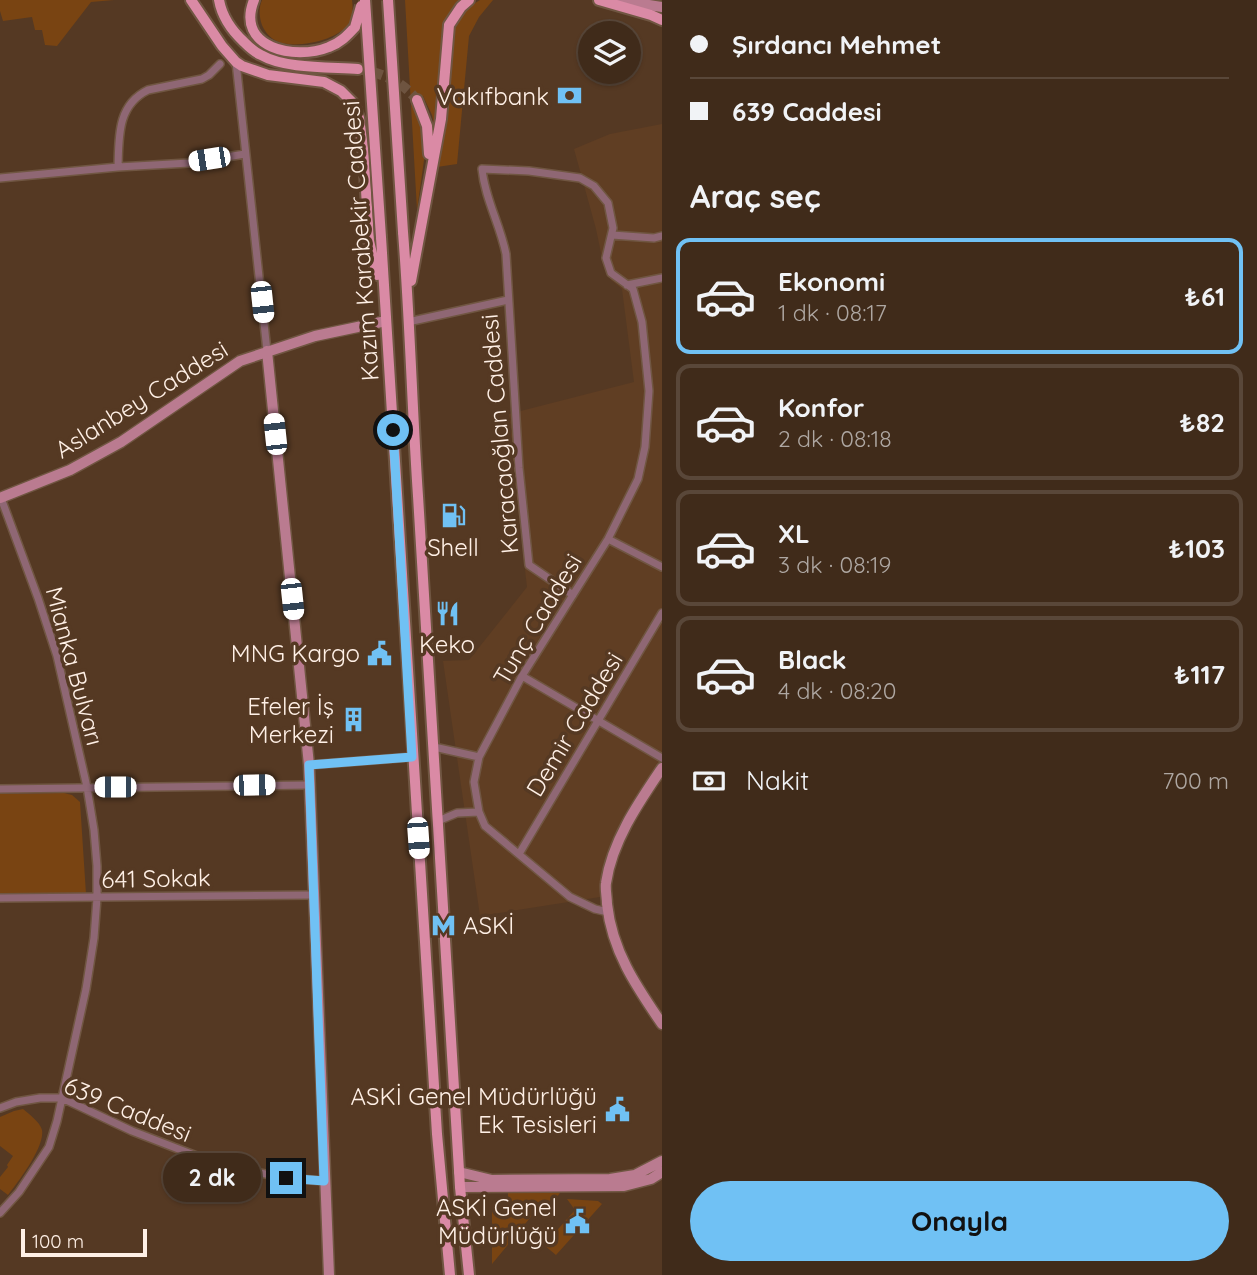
<!DOCTYPE html>
<html lang="tr">
<meta charset="utf-8">
<style>
body{margin:0;font-family:Quicksand,sans-serif;background:#473323;color:#f1f3f6;height:100vh;display:flex;flex-direction:column;font-size:26px;white-space:nowrap}
*{box-sizing:border-box;margin:0}
p{font-size:23px;color:#aea7a2}
.icon{flex:none;width:38px;height:38px;fill:none;stroke:currentColor;stroke-width:2;stroke-linecap:round;stroke-linejoin:round}
.map{position:relative;flex:1;overflow:hidden}
.details{display:flex;flex-direction:column;background:#402b1a;width:595px}
.details>*{flex:none}
.guide{display:grid;align-content:center;height:154px;padding:0 28px;background:#402b1a}
.controls{position:absolute;left:578px;top:21px;display:grid;gap:14px}
.controls a{display:grid;place-items:center;width:63px;height:63px;border-radius:50%;background:#402b1a;box-shadow:0 2px 5px #0004,0 0 0 2px #594739;font-size:35px}
.scale{position:absolute;left:21px;bottom:18px;width:126px;box-sizing:border-box;padding-left:7px;border:4px solid #fff0e6;border-top:0;font-size:19px;line-height:24px;white-space:nowrap;color:#fff0e6;-webkit-text-stroke:5px #553923;paint-order:stroke}
.end{position:absolute;width:32px;height:32px;margin:-16px;border:9px solid #70c1f4;background:#111;box-shadow:0 0 0 4px #111}
.from{border-radius:50%}
.bubble{position:absolute;height:49px;border-radius:24px;background:#402b1a;box-shadow:0 2px 5px #0004,0 0 0 2px #594739;font-size:23px;font-weight:700;line-height:49px;text-align:center}
.car{position:absolute;width:21px;height:42px;margin:-21px -10px;border-radius:9px;box-shadow:0 0 5px 2px #0007;background:linear-gradient(#fff 24%,#345 0 40%,#fff 0 76%,#345 0 86%,#fff 0)}
.guide b{display:flex;align-items:center;gap:24px;height:66px;font-size:26px}
.guide b+b{border-top:2px solid #594739}
.guide i{width:18px;height:18px;background:#f1f3f6}
ul{padding:0;list-style:none}
li{display:flex;align-items:center;gap:21px;height:116px;margin:0 14px 10px;padding:0 14px;border:4px solid #594739;border-radius:14px}
li div{flex:1}
li b{display:block;font-size:26px}
li em{font-style:normal;font-weight:700}
li.current{border-color:#70c1f4}
li>.icon{width:63px;height:63px;stroke-width:1.5}
h2{padding:0 28px;font-size:32px;line-height:84px}
.pay{display:flex;align-items:center;gap:18px;height:77px;padding:0 28px;font-size:26px}
.pay p{margin-inline-start:auto}
.cta{display:flex;gap:14px;margin-top:auto;padding:14px 28px}
.cta a{flex:1;height:80px;border-radius:42px;background:#70c1f4;color:#111;font-size:28px;font-weight:700;line-height:80px;text-align:center}
main{display:flex;flex:1;min-height:0}
.map>svg:first-child{display:block}
.built{fill:#603e23}
.green{fill:#794412}
.lines{fill:none;stroke-linecap:round;stroke-linejoin:round}
.primary-tunnel{stroke:#6e5440;stroke-width:10;stroke-dasharray:10 5;stroke-linecap:butt}
.street-casing{stroke:#705642;stroke-width:10}
.secondary-casing{stroke:#705642;stroke-width:13}
.primary-casing{stroke:#705642;stroke-width:14}
.street{stroke:#8f6774;stroke-width:7}
.secondary{stroke:#ba7b90;stroke-width:10}
.primary{stroke:#da8aa5;stroke-width:10}
.primary-bridge-casing{stroke:#705642;stroke-width:14;stroke-linecap:butt}
.primary-bridge{stroke:#da8aa5;stroke-width:10}
.route{stroke:#70c1f4;stroke-width:9}
.labels{text-anchor:middle;dominant-baseline:central;stroke-width:7;stroke-linejoin:round;paint-order:stroke}
.poi-label{font-size:24px;fill:#fff0e6;stroke:#553923;text-anchor:end}
.street-label{font-size:24px;fill:#fff0e6;stroke:#553923}
</style>
<main>
<div class="map">
<svg width="662" height="1275" viewBox="0 0 662 1275">
<rect width="100%" height="100%" fill="#553923"/>
<path class="built" d="M662 124V759L617 836 600 884V897L480 916 443 661 469 660 527 587 514 473 509 414 634 382 622 289 611 280 604 267 596 229 574 149 610 134Z"/>
<path class="green" d="M0 0H114L91 2 57 46 45 45 42 30H35L32 17 3 21 0 11Z
M262 0H352C353 7 353 15 350 22 340 40 297 49 279 42 270 39 263 30 261 22 259 14 259 7 262 0Z
M405 0H460L450 13 443 30 437 114 435 128 432 115 423 96 412 104 421 128 425 153 417 210Z
M480 0H493L479 17 469 36 457 164 437 167 445 128 447 101 455 28C460 16 469 6 480 0Z
M64 793 72 795 80 802 86 894 0 893V794Z
M23 1109C29 1114 40 1122 42 1130 45 1147 18 1182 8 1195L0 1189V1177L8 1167 7 1165 13 1156 0 1146V1117L14 1111Z
M508 1193H560L550 1205 544 1201 492 1264V1207H499V1200H508Z
M567 1199 598 1201 602 1204 556 1255 544 1245 575 1210Z"/>
<g class="lines">
<path class="primary-tunnel" d="M358 69C382 73 402 81 417 100"/>
<defs>
<path id="street" d="M236 62 267 351
M118 167C119 137 117 105 148 90L202 79 209 75 220 64
M0 178 118 167 189 163 245 154
M612 235 654 238 662 236
M627 285 662 278
M408 322 508 300
M608 539 662 567
M573 595 529 565 519 468 506 254C500 224 485 199 482 169L529 171 580 178 594 186 608 203 613 228 606 258 611 273 633 289 642 322 649 391 645 447 638 479 608 539 522 676 479 757 474 782 479 812 485 826 570 897 595 909 608 912
M522 676 662 758
M434 747 479 757
M309 765 412 757
M0 789 309 785
M438 821 457 813 479 812
M519 854 662 613
M0 898 313 895
M0 1108 16 1102 40 1098H62L132 1131 194 1155 240 1169 286 1178 324 1181
M0 1213 19 1192 49 1147 57 1121 86 989 94 938 97 898V866L94 830 87 787 57 656 38 598 1 498"/>
<path id="secondary" d="M617 0 662 7
M267 351 309 765 329 1275
M0 498 70 470 121 442 240 361 315 336 386 321
M662 768C639 802 612 841 606 883 605 889 607 897 607 904 612 951 636 986 662 1024
M459 1172 492 1180 610 1179 635 1175 662 1161
M460 1187 624 1186 651 1179 662 1172"/>
<path id="primary" d="M191 0 222 46 236 62 242 66 268 75 324 82 341 91 354 104 359 118 364 156 369 241 377 275
M219 0C222 17 231 30 244 42 249 47 254 52 261 55 285 69 330 67 358 69
M254 0C235 48 295 61 329 47 340 43 347 36 355 27
M599 0 651 15 662 20
M417 100 427 126 429 154
M403 232C410 320 412 408 418 496 432 726 446 957 460 1187L469 1275
M381 237 437 1134 450 1275
M411 281 441 119 449 25 461 7 469 0"/>
</defs>
<use href="#street" class="street-casing"/>
<use href="#secondary" class="secondary-casing"/>
<use href="#primary" class="primary-casing"/>
<use href="#street" class="street"/>
<use href="#secondary" class="secondary"/>
<use href="#primary" class="primary"/>
<defs>
<path id="primary-bridge" d="M365 0 381 237
M388 0 403 232
M355 27 361 6"/>
</defs>
<use href="#primary-bridge" class="primary-bridge-casing"/>
<use href="#primary-bridge" class="primary-bridge"/>
</g>
<g class="lines">
<path class="route" d="M286 1178 324 1181 309 765 412 757 393 430"/>
</g>
<defs>
<symbol id="bank-bare" viewBox="-9 -9 18 18"><path d="M-6-4H6V4H-6ZM0-2.3a2.3 2.3 0 1 0 0 4.6a2.3 2.3 0 1 0 0-4.6Z" fill="#70c1f4" stroke="#553923" stroke-width="2.5" paint-order="stroke"/></symbol>
<symbol id="fuel-bare" viewBox="-9 -9 18 18"><path d="M-5.5-6h7V0h2V4h1.3V-2.5L3-4.5l.8-.8L6-3V5H2.5V1h-1V6h-7ZM-4.2-4.7v3.2H.2V-4.7Z" fill="#70c1f4" stroke="#553923" stroke-width="2.5" paint-order="stroke"/></symbol>
<symbol id="restaurant-bare" viewBox="-9 -9 18 18"><path d="M-5-6h1v4h1v-4h1v4h1v-4h1v5L-1.5 .5V6h-2V.5L-5-1ZM5-6V6H3V1.5H1.5Q1.5-4 5-6Z" fill="#70c1f4" stroke="#553923" stroke-width="2.5" paint-order="stroke"/></symbol>
<symbol id="civic-bare" viewBox="-9 -9 18 18"><path d="M-.6-6.5H3V-4.5H.6V-3L4-1V1h2V6H-6V1h2V-1L-.6-3ZM-1.2 2.5V6h2.4V2.5Z" fill="#70c1f4" stroke="#553923" stroke-width="2.5" paint-order="stroke"/></symbol>
<symbol id="building-bare" viewBox="-9 -9 18 18"><path d="M-4-6H4V6H1V3H-1V6H-4ZM-2.5-4.3h1.7v1.8h-1.7ZM.8-4.3h1.7v1.8H.8ZM-2.5-1h1.7V.8h-1.7ZM.8-1h1.7V.8H.8Z" fill="#70c1f4" stroke="#553923" stroke-width="2.5" paint-order="stroke"/></symbol>
<symbol id="metro-bare" viewBox="-9 -9 18 18"><path d="M-5.5 5V-5H-3L0 0L3-5H5.5V5H3V-.5L0 4L-3-.5V5Z" fill="#70c1f4" stroke="#553923" stroke-width="2.5" paint-order="stroke"/></symbol>
</defs>
<g fill-rule="evenodd">
<use href="#bank-bare" x="552" y="78" width="35" height="35"/>
<use href="#fuel-bare" x="436" y="498" width="35" height="35"/>
<use href="#restaurant-bare" x="430" y="596" width="35" height="35"/>
<use href="#civic-bare" x="362" y="636" width="35" height="35"/>
<use href="#building-bare" x="336" y="702" width="35" height="35"/>
<use href="#metro-bare" x="426" y="908" width="35" height="35"/>
<use href="#civic-bare" x="600" y="1092" width="35" height="35"/>
<use href="#civic-bare" x="560" y="1204" width="35" height="35"/>
</g>
<g class="labels">
<g class="poi-label">
<text x="549" y="96">Vakıfbank</text>
<text x="453" y="547" text-anchor="middle">Shell</text>
<text x="447" y="644" text-anchor="middle">Keko</text>
<text x="360" y="653">MNG Kargo</text>
<text x="334" y="706">Efeler İş<tspan x="334" dy="28">Merkezi</tspan></text>
<text x="463" y="925" text-anchor="start">ASKİ</text>
<text x="597" y="1096">ASKİ Genel Müdürlüğü<tspan x="597" dy="28">Ek Tesisleri</tspan></text>
<text x="557" y="1207">ASKİ Genel<tspan x="557" dy="28">Müdürlüğü</tspan></text>
</g>
<g class="street-label">
<text transform="translate(360 241) rotate(-94)">Kazım Karabekir Caddesi</text>
<text transform="translate(141 399) rotate(-32)">Aslanbey Caddesi</text>
<text transform="translate(499 434) rotate(-95)">Karacaoğlan Caddesi</text>
<text transform="translate(537 619) rotate(-59)">Tunç Caddesi</text>
<text transform="translate(75 666) rotate(75)">Mianka Bulvarı</text>
<text transform="translate(574 724) rotate(-59)">Demir Caddesi</text>
<text transform="translate(156 878) rotate(-1)">641 Sokak</text>
<text transform="translate(128 1109) rotate(22)">639 Caddesi</text>
</g>
</g>
</svg>
<div class="controls">
<a><svg class="icon" aria-label="layers" viewBox="0 0 24 24"><path d="M12 4l9 5-9 5-9-5zM3 14l9 5 9-5"/></svg></a>
</div>
<div class="scale">100 m</div>
<i class="end from" style="left:393px;top:430px"></i>
<i class="end" style="left:286px;top:1178px"></i>
<div class="bubble" style="left:163px;top:1153px;width:98px">2 dk</div>
<i class="car" style="left:209px;top:159px;rotate:261deg"></i>
<i class="car" style="left:262px;top:302px;rotate:174deg"></i>
<i class="car" style="left:275px;top:434px;rotate:354deg"></i>
<i class="car" style="left:292px;top:599px;rotate:174deg"></i>
<i class="car" style="left:254px;top:785px;rotate:89deg"></i>
<i class="car" style="left:115px;top:787px;rotate:270deg"></i>
<i class="car" style="left:418px;top:838px;rotate:176deg"></i>
</div>
<section class="details">
<div class="guide">
<b><i class="from"></i>Şırdancı Mehmet</b>
<b><i></i>639 Caddesi</b>
</div>
<h2>Araç seç</h2>
<ul>
<li class="current"><svg class="icon" aria-label="car" viewBox="0 0 24 24"><path d="M5 17H2v-5l4-1 3-4h7l3 4 3 1v5h-3M9 17h6M6 11h13"/><circle cx="7" cy="17" r="2"/><circle cx="17" cy="17" r="2"/></svg><div><b>Ekonomi</b><p>1 dk · 08:17</p></div><em>₺61</em></li>
<li><svg class="icon" aria-label="car" viewBox="0 0 24 24"><path d="M5 17H2v-5l4-1 3-4h7l3 4 3 1v5h-3M9 17h6M6 11h13"/><circle cx="7" cy="17" r="2"/><circle cx="17" cy="17" r="2"/></svg><div><b>Konfor</b><p>2 dk · 08:18</p></div><em>₺82</em></li>
<li><svg class="icon" aria-label="car" viewBox="0 0 24 24"><path d="M5 17H2v-5l4-1 3-4h7l3 4 3 1v5h-3M9 17h6M6 11h13"/><circle cx="7" cy="17" r="2"/><circle cx="17" cy="17" r="2"/></svg><div><b>XL</b><p>3 dk · 08:19</p></div><em>₺103</em></li>
<li><svg class="icon" aria-label="car" viewBox="0 0 24 24"><path d="M5 17H2v-5l4-1 3-4h7l3 4 3 1v5h-3M9 17h6M6 11h13"/><circle cx="7" cy="17" r="2"/><circle cx="17" cy="17" r="2"/></svg><div><b>Black</b><p>4 dk · 08:20</p></div><em>₺117</em></li>
</ul>
<div class="pay"><svg class="icon" aria-label="cash" viewBox="0 0 24 24"><path d="M3 7h18v10H3z"/><circle cx="12" cy="12" r="2"/></svg>Nakit<p>700 m</p></div>
<div class="cta"><a>Onayla</a></div>
</section>
</main>
